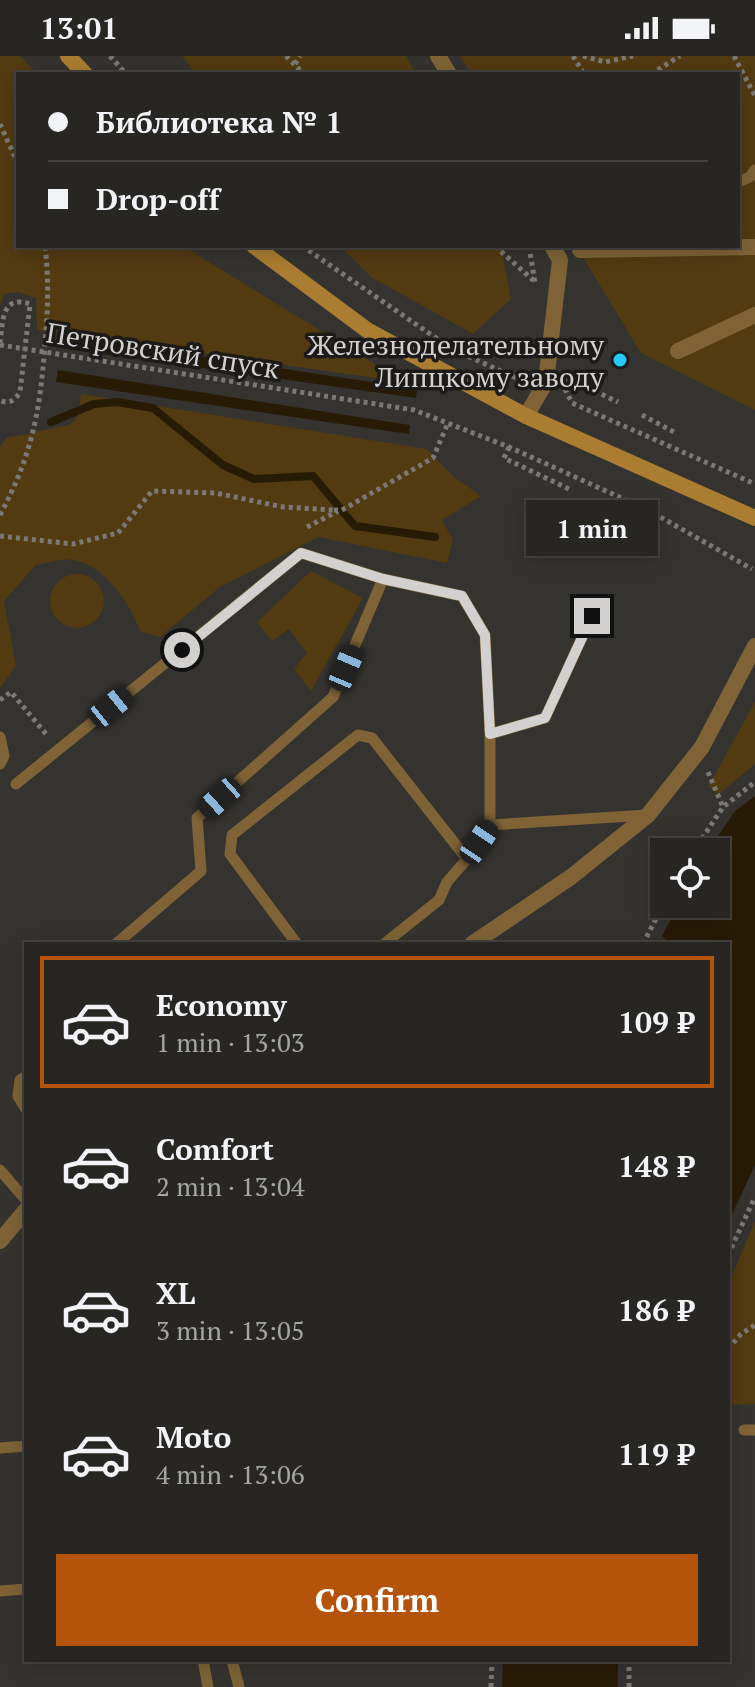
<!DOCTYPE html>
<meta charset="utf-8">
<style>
body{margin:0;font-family:"PT Serif",serif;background:#343230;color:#f1f3f6;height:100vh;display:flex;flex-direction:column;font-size:30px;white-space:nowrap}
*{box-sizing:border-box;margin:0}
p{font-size:26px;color:#a5a5a6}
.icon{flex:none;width:44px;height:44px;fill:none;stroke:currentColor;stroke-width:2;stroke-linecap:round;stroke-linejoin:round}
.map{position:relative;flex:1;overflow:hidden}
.panel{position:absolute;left:24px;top:886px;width:706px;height:720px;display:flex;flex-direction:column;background:#282623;border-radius:0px;box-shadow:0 4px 20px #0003,0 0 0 2px #444341}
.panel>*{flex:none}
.top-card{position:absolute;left:16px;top:16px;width:724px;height:176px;border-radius:0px;box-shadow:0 4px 20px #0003,0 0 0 2px #444341;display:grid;align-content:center;height:176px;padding:0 32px;background:#282623}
.buttons{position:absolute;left:650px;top:782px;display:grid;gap:16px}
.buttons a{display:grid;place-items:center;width:80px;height:80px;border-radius:0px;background:#282623;box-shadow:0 4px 20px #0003,0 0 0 2px #444341;font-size:40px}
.end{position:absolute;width:36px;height:36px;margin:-18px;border:10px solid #d2d1cf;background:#111;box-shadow:0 0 0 4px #111}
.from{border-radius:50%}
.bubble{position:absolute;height:56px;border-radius:0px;background:#282623;box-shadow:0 4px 20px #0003,0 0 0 2px #444341;font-size:26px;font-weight:600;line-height:56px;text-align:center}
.car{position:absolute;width:24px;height:48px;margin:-24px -12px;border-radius:10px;box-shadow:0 0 6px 2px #0007;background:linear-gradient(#222 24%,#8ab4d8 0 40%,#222 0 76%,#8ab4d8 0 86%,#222 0)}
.top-card b{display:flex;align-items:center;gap:28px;height:76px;font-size:30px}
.top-card b+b{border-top:2px solid #444341}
.top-card i{width:20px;height:20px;background:#f1f3f6}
ul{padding:14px 0 0;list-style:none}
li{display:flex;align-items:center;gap:24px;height:132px;margin:0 16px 12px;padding:0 16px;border:4px solid transparent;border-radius:0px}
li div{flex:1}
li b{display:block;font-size:30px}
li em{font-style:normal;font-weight:600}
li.active{border-color:#b45309}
li>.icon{width:72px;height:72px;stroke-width:1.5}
.button{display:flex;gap:16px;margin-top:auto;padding:16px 32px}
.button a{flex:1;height:92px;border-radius:0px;background:#b45309;color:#fff;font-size:32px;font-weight:600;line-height:92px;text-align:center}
.status{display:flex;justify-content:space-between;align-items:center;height:56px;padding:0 40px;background:#282623;direction:ltr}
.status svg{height:22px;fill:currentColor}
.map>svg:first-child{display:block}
.green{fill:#523a11}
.water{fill:#281b06}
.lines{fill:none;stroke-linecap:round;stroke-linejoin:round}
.stream{stroke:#281b06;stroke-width:8}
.path{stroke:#7b7976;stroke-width:5;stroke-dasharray:4 4;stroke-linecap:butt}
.lane{stroke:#7f6337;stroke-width:11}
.street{stroke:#7f6337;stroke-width:16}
.secondary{stroke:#aa7d30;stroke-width:16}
.path-bridge{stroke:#7b7976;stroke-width:5;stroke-dasharray:4 4;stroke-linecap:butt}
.route{stroke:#d2d1cf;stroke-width:10}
.poi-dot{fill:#27c8ff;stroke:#1c1b19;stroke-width:3}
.labels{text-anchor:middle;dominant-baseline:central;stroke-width:7;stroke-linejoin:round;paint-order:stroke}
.poi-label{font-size:28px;fill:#d2d1cf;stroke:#1c1b19;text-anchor:end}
.street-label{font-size:28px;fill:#d2d1cf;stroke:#1c1b19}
</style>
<div class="status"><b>13:01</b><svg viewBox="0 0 49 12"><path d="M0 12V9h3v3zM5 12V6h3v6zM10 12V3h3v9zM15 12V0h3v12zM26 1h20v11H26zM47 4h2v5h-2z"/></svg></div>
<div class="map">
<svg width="755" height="1631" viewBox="0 0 755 1631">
<rect width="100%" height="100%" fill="#35332f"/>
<path class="green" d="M0 0H20L38 18H18V190H183L404 326 37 274 36 242 18 236 4 238 0 250Z
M182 0H406L416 18H196Z
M460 0H755V354L641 297 576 190H738V18H471Z
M340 190H501L511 243 473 278 371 221Z
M81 338 427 393 454 421 481 440 442 464 453 484 447 507 318 481 220 531 160 581 140 575C131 549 104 508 73 504 62 502 47 507 36 509L4 545 16 610 0 632V391L6 382 69 369 78 361Z
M311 515 363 542 311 635 294 613 307 597 289 573 272 585 257 566Z
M50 545a27 27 0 1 1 54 0a27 27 0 1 1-54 0Z
M755 646V708L719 738 708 731Z
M755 1165V1348L728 1349V1229Z"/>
<path class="water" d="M62 279 417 333 416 342 60 292Z
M58 314 410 369 409 378 56 326Z
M755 740V1109L728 1167V888H671L662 880 679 848H716V796H707L735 755Z
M503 1604H618V1631H502Z"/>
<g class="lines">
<path class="stream" d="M51 366 94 348 117 346 153 352 223 409 254 423 313 420 355 470 435 481"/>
<path class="path" d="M110 0 126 18
M286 0 304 18
M573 0 584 18
M583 0 605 6 633 0
M734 0 755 40
M295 8 300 0
M651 18 680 0
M0 68 18 108
M302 190 452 293 523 325
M495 190 534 225
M529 190 535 227
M0 287C3 266 1 238 30 248L20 336C15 344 9 349 0 344
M0 289 414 354 509 391 648 454 752 513
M565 324H572L618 346
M565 333 572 347 755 428
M642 359 674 376
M509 391 504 402 569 433
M598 447 641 467 648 454
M342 454 433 402 448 367
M0 459C32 399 40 356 45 288 48 254 49 225 45 190
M307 471 338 455
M0 480 73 488 118 477 152 435 216 437 283 451 334 454
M0 644 11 636 46 678
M708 716 723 751
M693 796 723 751 755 726
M643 888 664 847
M728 1199 755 1141
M728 1293 741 1278 755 1269
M491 1631 492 1604
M629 1631V1604"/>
<path class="lane" d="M738 126 750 121 755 114
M490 678 545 662 592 560
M0 681 4 700 0 708
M16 728 301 497 383 523 462 540 485 579 490 678V769L467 803 447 826 439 844 384 888
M490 769 647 759
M116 888 201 815 197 762 333 641 383 523
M297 888 230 798 232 779 358 679 372 682 467 803
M26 1020 20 1024 18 1040 26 1053
M0 1114 26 1144
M744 1374H755
M0 1392 26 1390
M0 1535 26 1533
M203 1604 208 1631
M232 1604 239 1631"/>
<path class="street" d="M438 0 449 18
M580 194 755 191
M678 295 755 259
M526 360 546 326 560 204 552 190
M472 888 571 821 648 759 702 691 755 590
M0 1185 26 1154"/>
<path class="secondary" d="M68 0 85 18
M254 190 367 274 526 360 755 462"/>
<path class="path-bridge" d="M334 454H342"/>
</g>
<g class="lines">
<path class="route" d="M182 594 301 497 383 523 462 540 485 579 490 678 545 662 592 560"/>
</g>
<circle class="poi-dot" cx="620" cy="304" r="8"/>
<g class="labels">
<g class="poi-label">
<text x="604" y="288">Железноделательному<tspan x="604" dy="32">Липцкому заводу</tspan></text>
</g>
<g class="street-label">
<text transform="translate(163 294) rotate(9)">Петровский спуск</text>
</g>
</g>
</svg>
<div class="buttons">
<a><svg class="icon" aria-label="locate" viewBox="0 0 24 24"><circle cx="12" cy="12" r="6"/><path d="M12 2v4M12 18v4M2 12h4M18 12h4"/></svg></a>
</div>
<i class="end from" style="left:182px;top:594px"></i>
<i class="end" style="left:592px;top:560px"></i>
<div class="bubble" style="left:526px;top:444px;width:132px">1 min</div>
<i class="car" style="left:346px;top:612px;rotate:23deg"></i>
<i class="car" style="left:111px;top:651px;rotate:51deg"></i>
<i class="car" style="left:220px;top:742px;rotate:228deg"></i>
<i class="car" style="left:479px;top:786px;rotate:34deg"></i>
<div class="top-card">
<b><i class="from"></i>Библиотека № 1</b>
<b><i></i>Drop-off</b>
</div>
<section class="panel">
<ul>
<li class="active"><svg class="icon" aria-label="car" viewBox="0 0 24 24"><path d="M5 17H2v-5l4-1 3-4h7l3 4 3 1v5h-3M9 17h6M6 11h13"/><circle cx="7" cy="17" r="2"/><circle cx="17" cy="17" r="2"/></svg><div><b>Economy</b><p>1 min · 13:03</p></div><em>109 ₽</em></li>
<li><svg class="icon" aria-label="car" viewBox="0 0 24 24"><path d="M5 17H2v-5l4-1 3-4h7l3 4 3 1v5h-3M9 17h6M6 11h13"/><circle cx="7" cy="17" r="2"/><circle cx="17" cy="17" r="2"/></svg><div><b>Comfort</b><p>2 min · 13:04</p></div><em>148 ₽</em></li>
<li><svg class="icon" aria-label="car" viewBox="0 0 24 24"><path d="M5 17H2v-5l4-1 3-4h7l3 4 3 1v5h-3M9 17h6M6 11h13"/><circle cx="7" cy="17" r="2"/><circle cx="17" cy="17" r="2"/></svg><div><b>XL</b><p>3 min · 13:05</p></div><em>186 ₽</em></li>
<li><svg class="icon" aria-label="car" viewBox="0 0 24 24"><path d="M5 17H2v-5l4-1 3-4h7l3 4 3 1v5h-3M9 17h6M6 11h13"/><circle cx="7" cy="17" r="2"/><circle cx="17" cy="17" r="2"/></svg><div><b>Moto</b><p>4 min · 13:06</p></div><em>119 ₽</em></li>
</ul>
<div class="button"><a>Confirm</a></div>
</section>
</div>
